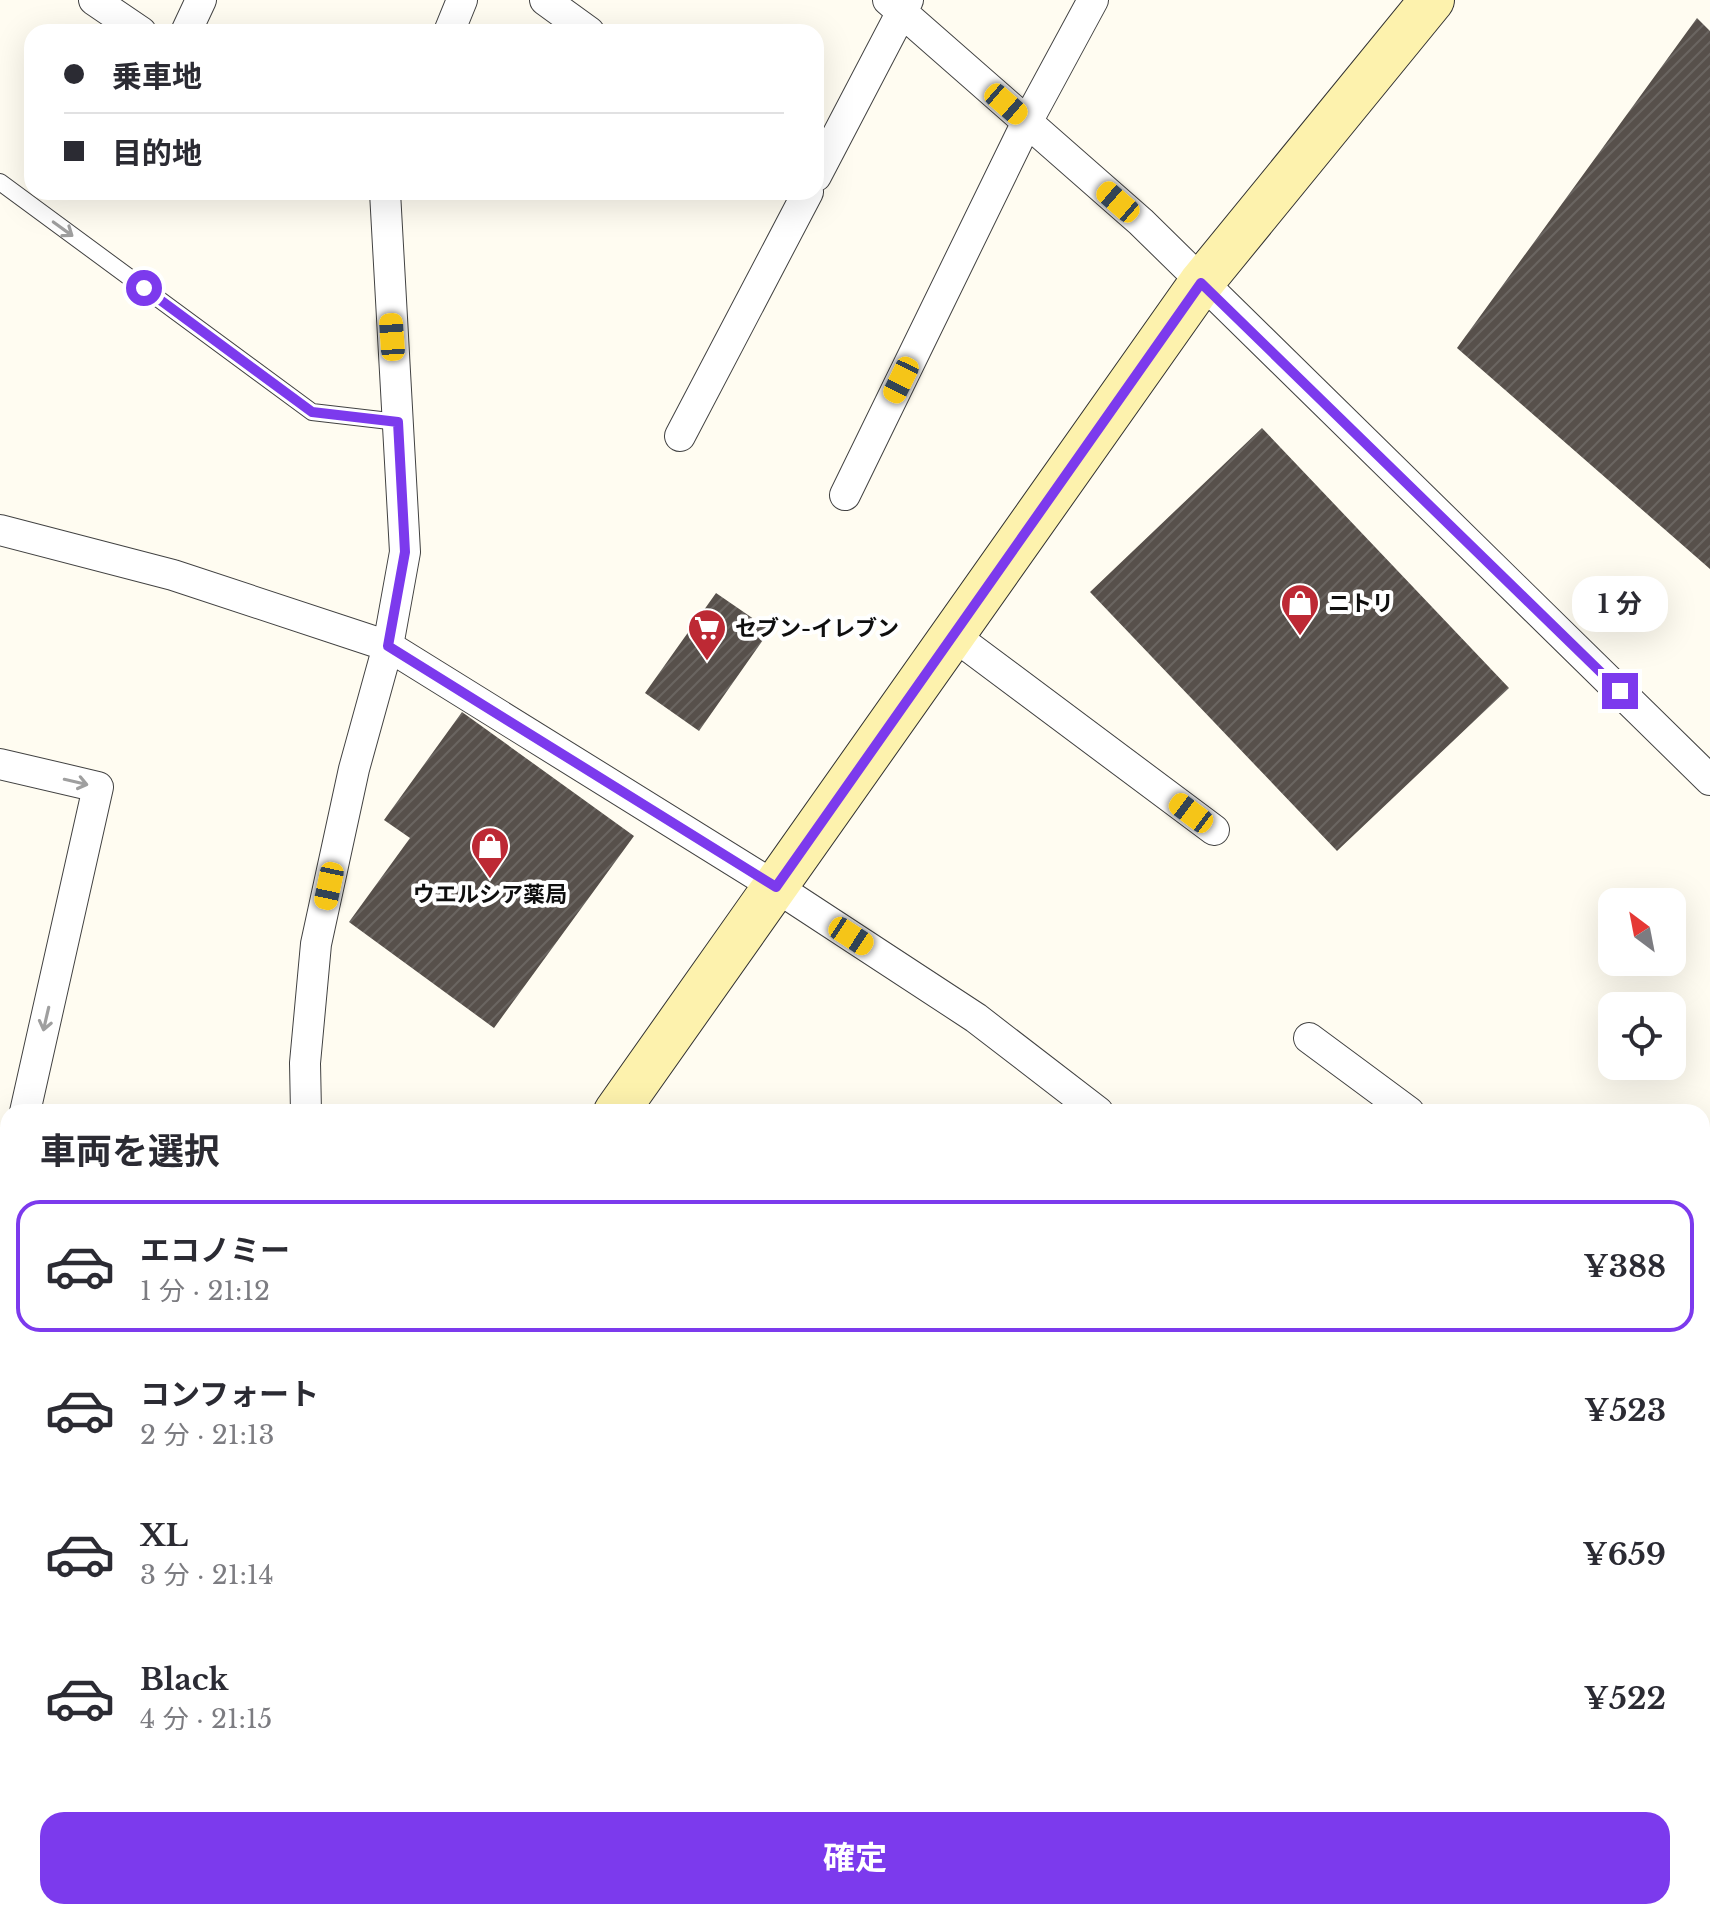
<!DOCTYPE html>
<html lang="ja">
<meta charset="utf-8">
<style>
body{margin:0;font-family:"Libre Baskerville","Noto Sans JP",serif;background:#f2f2f3;color:#2b2b33;height:100vh;display:flex;flex-direction:column;font-size:30px;white-space:nowrap}
*{box-sizing:border-box;margin:0}
p{font-size:26px;color:#7c7c81}
.icon{flex:none;width:44px;height:44px;fill:none;stroke:currentColor;stroke-width:2;stroke-linecap:round;stroke-linejoin:round}
.map{position:relative;flex:1;overflow:hidden}
.drawer{position:absolute;left:0px;top:1104px;width:1710px;height:816px;display:flex;flex-direction:column;background:#fff;border-radius:24px 24px 0 0;box-shadow:0 8px 32px #0002}
.drawer>*{flex:none}
.hud{position:absolute;left:24px;top:24px;width:800px;height:176px;border-radius:24px;box-shadow:0 8px 32px #0002;display:grid;align-content:center;height:176px;padding:0 40px;background:#fff}
.needle{width:52px;rotate:328deg}
.buttons{position:absolute;left:1598px;top:888px;display:grid;gap:16px}
.buttons a{display:grid;place-items:center;width:88px;height:88px;border-radius:16px;background:#fff;box-shadow:0 8px 32px #0002;font-size:40px}
.end{position:absolute;width:36px;height:36px;margin:-18px;border:10px solid #7c3aed;background:#fff;box-shadow:0 0 0 4px #fff}
.from{border-radius:50%}
.bubble{position:absolute;height:56px;border-radius:24px;background:#fff;box-shadow:0 8px 32px #0002;font-size:26px;font-weight:700;line-height:56px;text-align:center}
.car{position:absolute;width:24px;height:48px;margin:-24px -12px;border-radius:10px;box-shadow:0 0 6px 2px #0007;background:linear-gradient(#f5c518 24%,#345 0 40%,#f5c518 0 76%,#345 0 86%,#f5c518 0)}
.hud b{display:flex;align-items:center;gap:28px;height:76px;font-size:30px}
.hud b+b{border-top:2px solid #e1e1e2}
.hud i{width:20px;height:20px;background:#2b2b33}
ul{padding:0;list-style:none}
li{display:flex;align-items:center;gap:24px;height:132px;margin:0 16px 12px;padding:0 24px;border:4px solid transparent;border-radius:24px}
li div{flex:1}
li b{display:block;font-size:30px}
li em{font-style:normal;font-weight:700}
li.current{border-color:#7c3aed}
li>.icon{width:72px;height:72px;stroke-width:1.5}
h2{padding:0 40px;font-size:36px;line-height:96px}
.cta{display:flex;gap:16px;margin-top:auto;padding:16px 40px}
.cta a{flex:1;height:92px;border-radius:24px;background:#7c3aed;color:#fff;font-size:32px;font-weight:700;line-height:92px;text-align:center}
.map>svg:first-child{display:block}
.farmland{fill:url(#farmland-furrows)}
.building{fill:url(#building-hatch)}
.lines{fill:none;stroke-linecap:round;stroke-linejoin:round}
.lane-casing{stroke:#424242;stroke-width:18}
.street-casing{stroke:#424242;stroke-width:32}
.secondary-casing{stroke:#313131;stroke-width:46}
.highway-casing{stroke:#202020;stroke-width:46}
.lane{stroke:#fff;stroke-width:16}
.street{stroke:#fff;stroke-width:30}
.secondary{stroke:#fdf2ad;stroke-width:44}
.highway{stroke:#f19c5c;stroke-width:44}
.oneway{stroke:#9f9f9f}
.route{stroke:#7c3aed;stroke-width:10}
.labels{text-anchor:middle;dominant-baseline:central;stroke-width:8;stroke-linejoin:round;paint-order:stroke}
.poi-label{font-size:22px;font-weight:bold;fill:#0f0f0f;stroke:#fff;text-anchor:start}
</style>
<div class="map">
<svg width="1710" height="1920" viewBox="0 0 1710 1920">
<defs>
<pattern id="farmland-furrows" width="10" height="10" patternUnits="userSpaceOnUse" patternTransform="scale(2)"><rect width="10" height="10" fill="#f4f0d1"/><path d="M-1 1l2-2M0 10L10 0M9 11l2-2" fill="none" stroke="#d0cdb2"/></pattern>
<pattern id="building-hatch" width="6" height="6" patternUnits="userSpaceOnUse" patternTransform="scale(2)"><rect width="6" height="6" fill="#57504b"/><path d="M-1 1l2-2M0 6l6-6M5 7l2-2" fill="none" stroke="#6a6561"/></pattern>
</defs>
<rect width="100%" height="100%" fill="#fffcf1"/>
<path class="farmland" d="M300 1912H469L467 1920H299Z"/>
<path class="building" d="M1697 18 1710 31V569L1457 348Z
M1262 428 1509 688 1337 851 1090 592Z
M716 593 770 630 699 731 645 693Z
M462 712 634 836 494 1028 349 922 410 838 384 820Z
M1702 1781H1710V1865H1702Z
M175 1912H249L247 1920H173Z
M1170 1912H1245L1241 1920H1166Z"/>
<g class="lines">
<defs>
<path id="lane" d="M0 182 312 412 398 422"/>
<path id="street" d="M94 0 141 32
M545 0 589 32
M888 0 1141 222 1710 780
M186 32 201 0
M449 32 462 0
M816 176 908 0
M680 436 808 192
M845 495 1027 122 1093 0
M0 530 173 575 388 646 776 887 976 1018 1098 1112
M953 635 1214 830
M0 764 98 787 25 1112
M1309 1038 1409 1112
M306 1112 305 1063 316 944 354 769 388 646 405 552 385 192
M0 1187 8 1188
M1702 1379 1710 1383
M0 1399 8 1401
M0 1524 8 1513
M1702 1890H1710
M273 1920 274 1912"/>
<path id="secondary" d="M616 1112 1201 283 1432 0
M30 1920 36 1912"/>
<path id="highway" d="M1702 1230 1710 1220
M1282 1920 1285 1912"/>
</defs>
<use href="#lane" class="lane-casing"/>
<use href="#street" class="street-casing"/>
<use href="#secondary" class="secondary-casing"/>
<use href="#highway" class="highway-casing"/>
<use href="#lane" class="lane"/>
<use href="#street" class="street"/>
<use href="#secondary" class="secondary"/>
<use href="#highway" class="highway"/>
</g>
<defs><path id="oneway-shaft" d="M-6 0H5M1.5-3L5.5 0L1.5 3" fill="none" stroke-width="1.6" stroke-linecap="round" stroke-linejoin="round" transform="scale(2)"/></defs>
<g class="oneway">
<use href="#oneway-shaft" transform="translate(63 229) rotate(36)"/>
<use href="#oneway-shaft" transform="translate(76 782) rotate(13)"/>
<use href="#oneway-shaft" transform="translate(46 1019) rotate(103)"/>
</g>
<g class="lines">
<path class="route" d="M144 288 312 412 398 422 405 552 388 646 776 887 1201 283 1620 691"/>
</g>
<defs>
<symbol id="shop-pin" viewBox="-11 -11 22 30"><path d="M0 17L-7.5 6A9.5 9.5 0 1 1 7.5 6Z" fill="#bd2934" stroke="#fff"/><path d="M-5-2.5h2.3a2.7 3.5 0 0 1 5.4 0H5L5.5 6h-11ZM-1.5-2.5h3a1.5 2.3 0 0 0-3 0Z" fill="#fff"/></symbol>
<symbol id="supermarket-pin" viewBox="-11 -11 22 30"><path d="M0 17L-7.5 6A9.5 9.5 0 1 1 7.5 6Z" fill="#bd2934" stroke="#fff"/><path d="M-6-5.5h2.5l.6 2H6L4.5 2H-2.5L-4.4-4H-6ZM-1.5 3.2a1.3 1.3 0 1 0 .1 0ZM3 3.2a1.3 1.3 0 1 0 .1 0Z" fill="#fff"/></symbol>
</defs>
<g fill-rule="evenodd">
<use href="#shop-pin" x="1278" y="581" width="44" height="60"/>
<use href="#supermarket-pin" x="685" y="606" width="44" height="60"/>
<use href="#shop-pin" x="468" y="824" width="44" height="60"/>
</g>
<g class="labels">
<g class="poi-label">
<text x="1328" y="603">ニトリ</text>
<text x="735" y="628">セブン-イレブン</text>
<text x="490" y="894" text-anchor="middle">ウエルシア薬局</text>
</g>
</g>
</svg>
<div class="buttons">
<a><svg class="needle" viewBox="-14 -14 28 28"><path d="M0-13l5 13h-10z" fill="#e53935"/><path d="M0 13l5-13h-10z" fill="#7c7c81"/></svg></a>
<a><svg class="icon" aria-label="locate" viewBox="0 0 24 24"><circle cx="12" cy="12" r="6"/><path d="M12 2v4M12 18v4M2 12h4M18 12h4"/></svg></a>
</div>
<i class="end from" style="left:144px;top:288px"></i>
<i class="end" style="left:1620px;top:691px"></i>
<div class="bubble" style="left:1572px;top:576px;width:96px">1 分</div>
<i class="car" style="left:1006px;top:104px;rotate:131deg"></i>
<i class="car" style="left:1118px;top:202px;rotate:311deg"></i>
<i class="car" style="left:392px;top:337px;rotate:356deg"></i>
<i class="car" style="left:901px;top:380px;rotate:206deg"></i>
<i class="car" style="left:1191px;top:813px;rotate:307deg"></i>
<i class="car" style="left:329px;top:886px;rotate:192deg"></i>
<i class="car" style="left:851px;top:936px;rotate:123deg"></i>
<div class="hud">
<b><i class="from"></i>乗車地</b>
<b><i></i>目的地</b>
</div>
<section class="drawer">
<h2>車両を選択</h2>
<ul>
<li class="current"><svg class="icon" aria-label="car" viewBox="0 0 24 24"><path d="M5 17H2v-5l4-1 3-4h7l3 4 3 1v5h-3M9 17h6M6 11h13"/><circle cx="7" cy="17" r="2"/><circle cx="17" cy="17" r="2"/></svg><div><b>エコノミー</b><p>1 分 · 21:12</p></div><em>¥388</em></li>
<li><svg class="icon" aria-label="car" viewBox="0 0 24 24"><path d="M5 17H2v-5l4-1 3-4h7l3 4 3 1v5h-3M9 17h6M6 11h13"/><circle cx="7" cy="17" r="2"/><circle cx="17" cy="17" r="2"/></svg><div><b>コンフォート</b><p>2 分 · 21:13</p></div><em>¥523</em></li>
<li><svg class="icon" aria-label="car" viewBox="0 0 24 24"><path d="M5 17H2v-5l4-1 3-4h7l3 4 3 1v5h-3M9 17h6M6 11h13"/><circle cx="7" cy="17" r="2"/><circle cx="17" cy="17" r="2"/></svg><div><b>XL</b><p>3 分 · 21:14</p></div><em>¥659</em></li>
<li><svg class="icon" aria-label="car" viewBox="0 0 24 24"><path d="M5 17H2v-5l4-1 3-4h7l3 4 3 1v5h-3M9 17h6M6 11h13"/><circle cx="7" cy="17" r="2"/><circle cx="17" cy="17" r="2"/></svg><div><b>Black</b><p>4 分 · 21:15</p></div><em>¥522</em></li>
</ul>
<div class="cta"><a>確定</a></div>
</section>
</div>
